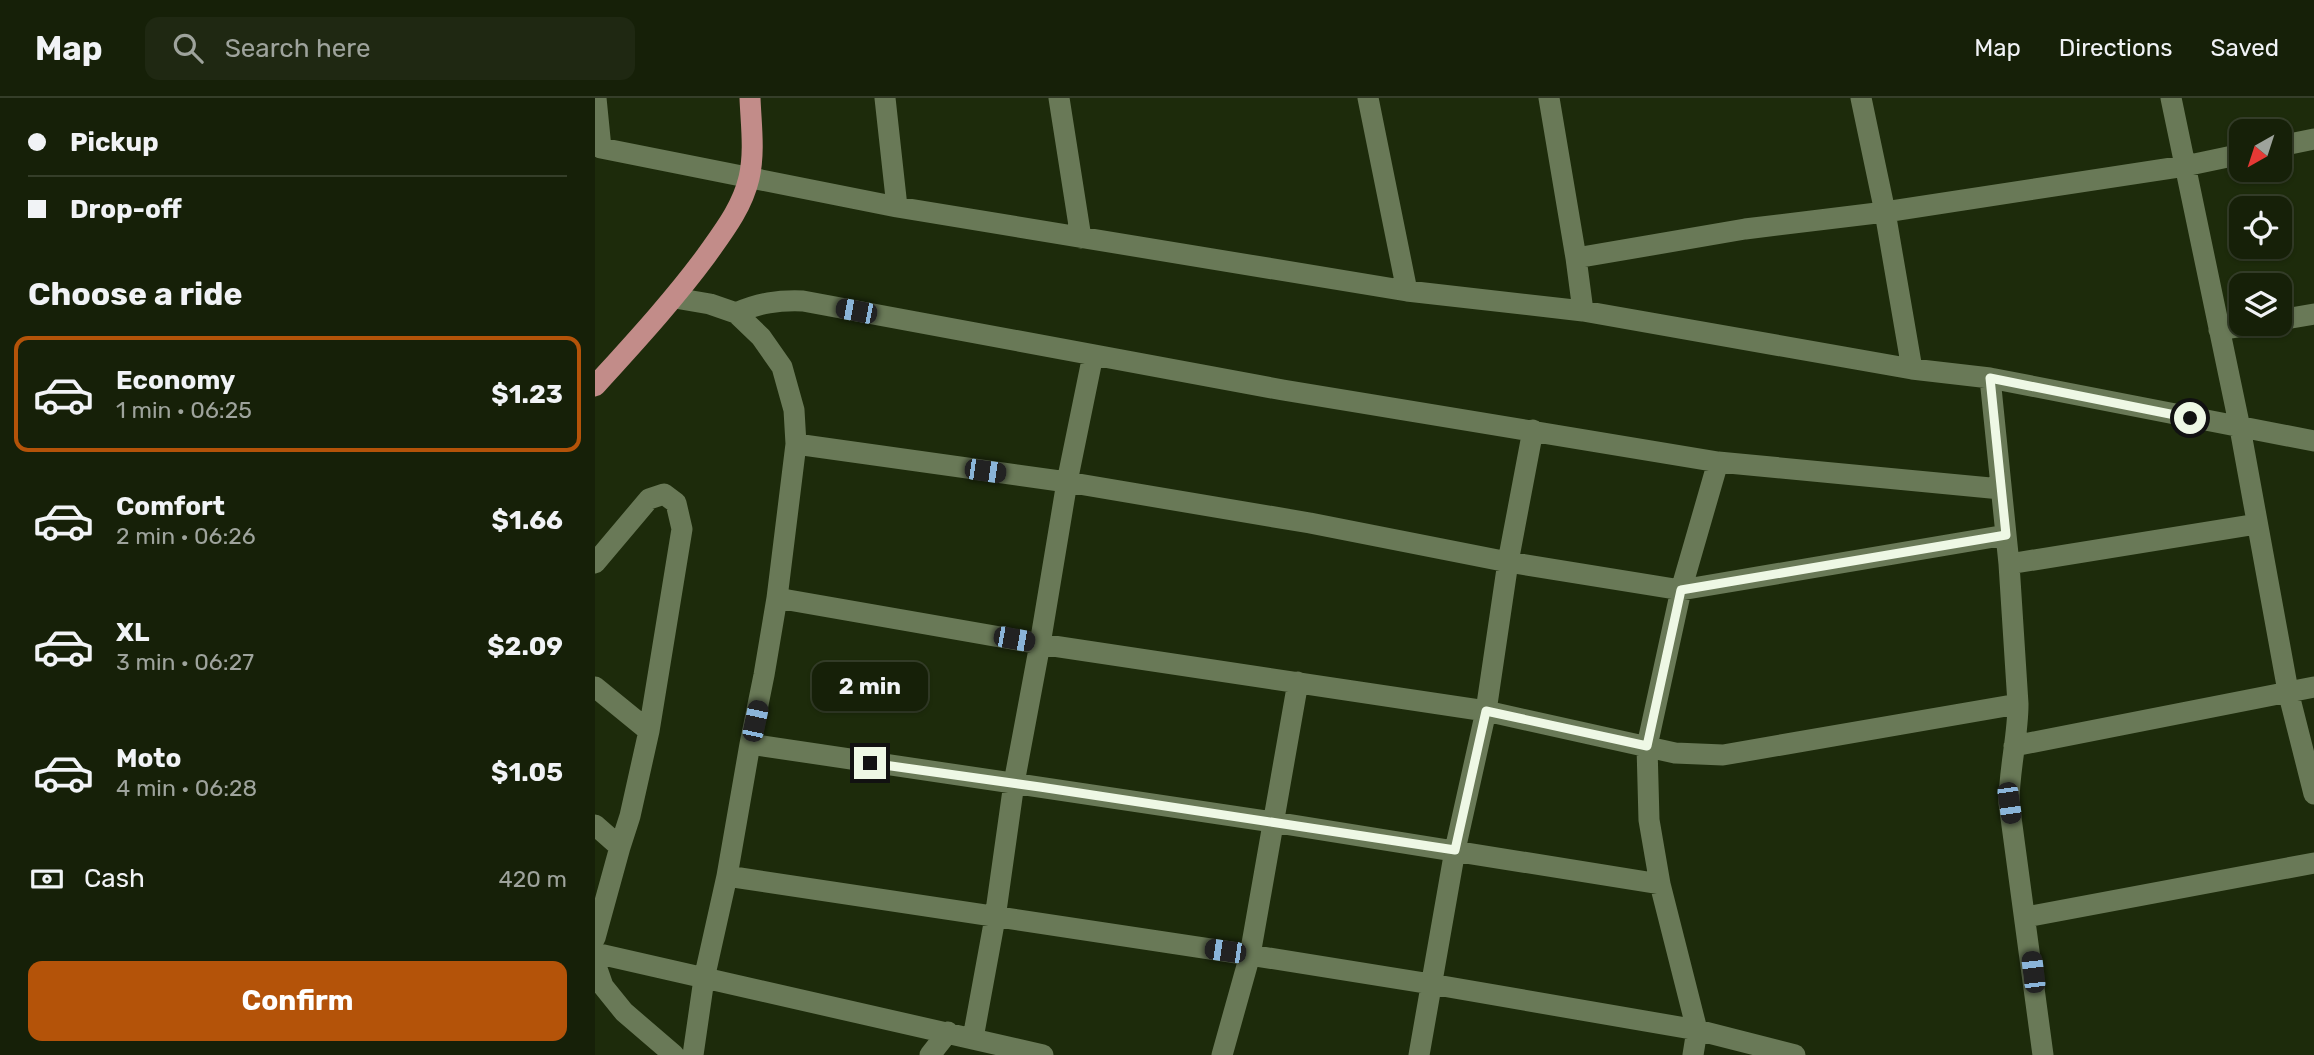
<!DOCTYPE html>
<meta charset="utf-8">
<style>
body{margin:0;font-family:Rubik,sans-serif;background:#1f2812;color:#f1f3f6;height:100vh;display:flex;flex-direction:column;font-size:26px;white-space:nowrap}
*{box-sizing:border-box;margin:0}
p{font-size:23px;color:#9ea39c}
.icon{flex:none;width:38px;height:38px;fill:none;stroke:currentColor;stroke-width:2;stroke-linecap:round;stroke-linejoin:round}
.map{position:relative;flex:1;overflow:hidden}
.panel{display:flex;flex-direction:column;background:#162008;width:595px}
.panel>*{flex:none}
.banner{display:grid;align-content:center;height:154px;padding:0 28px;background:#162008}
.needle{width:46px;rotate:219deg}
.tools{position:absolute;left:1634px;top:21px;display:grid;gap:14px}
.tools a{display:grid;place-items:center;width:63px;height:63px;border-radius:14px;background:#162008;box-shadow:0 2px 5px #0004,0 0 0 2px #353e29;font-size:35px}
.end{position:absolute;width:32px;height:32px;margin:-16px;border:9px solid #eef8e5;background:#111;box-shadow:0 0 0 4px #111}
.from{border-radius:50%}
.bubble{position:absolute;height:49px;border-radius:14px;background:#162008;box-shadow:0 2px 5px #0004,0 0 0 2px #353e29;font-size:23px;font-weight:700;line-height:49px;text-align:center}
.car{position:absolute;width:21px;height:42px;margin:-21px -10px;border-radius:9px;box-shadow:0 0 5px 2px #0007;background:linear-gradient(#222 24%,#8ab4d8 0 40%,#222 0 76%,#8ab4d8 0 86%,#222 0)}
.banner b{display:flex;align-items:center;gap:24px;height:66px;font-size:26px}
.banner b+b{border-top:2px solid #353e29}
.banner i{width:18px;height:18px;background:#f1f3f6}
ul{padding:0;list-style:none}
li{display:flex;align-items:center;gap:21px;height:116px;margin:0 14px 10px;padding:0 14px;border:4px solid transparent;border-radius:14px}
li div{flex:1}
li b{display:block;font-size:26px}
li em{font-style:normal;font-weight:700}
li.active{border-color:#b45309}
li>.icon{width:63px;height:63px;stroke-width:1.5}
h2{padding:0 28px;font-size:32px;line-height:84px}
.pay{display:flex;align-items:center;gap:18px;height:77px;padding:0 28px;font-size:26px}
.pay p{margin-inline-start:auto}
.button{display:flex;gap:14px;margin-top:auto;padding:14px 28px}
.button a{flex:1;height:80px;border-radius:14px;background:#b45309;color:#fff;font-size:28px;font-weight:700;line-height:80px;text-align:center}
header{display:flex;align-items:center;gap:42px;box-sizing:border-box;height:98px;padding:0 35px;background:#162008;border-bottom:2px solid #353e29}
header strong{font-size:33px}
nav{display:flex;gap:38px;margin-inline-start:auto;font-size:24px}
.search{width:490px;height:63px;background:#1f2812;display:flex;align-items:center;gap:18px;box-sizing:border-box;padding:0 24px;border-radius:14px;color:#9ea39c;font-size:26px}
main{display:flex;flex:1;min-height:0}
.map>svg:first-child{display:block}
.lines{fill:none;stroke-linecap:round;stroke-linejoin:round}
.minor{stroke:#697957;stroke-width:21}
.major{stroke:#c28c89;stroke-width:21}
.route{stroke:#eef8e5;stroke-width:9}
</style>
<header>
<strong>Map</strong>
<div class="search"><svg class="icon" aria-label="search" viewBox="0 0 24 24"><circle cx="10" cy="10" r="6"/><path d="M15 15l6 6"/></svg>Search here</div>
<nav><a>Map</a><a>Directions</a><a>Saved</a></nav>
</header>
<main>
<section class="panel">
<div class="banner">
<b><i class="from"></i>Pickup</b>
<b><i></i>Drop-off</b>
</div>
<h2>Choose a ride</h2>
<ul>
<li class="active"><svg class="icon" aria-label="car" viewBox="0 0 24 24"><path d="M5 17H2v-5l4-1 3-4h7l3 4 3 1v5h-3M9 17h6M6 11h13"/><circle cx="7" cy="17" r="2"/><circle cx="17" cy="17" r="2"/></svg><div><b>Economy</b><p>1 min · 06:25</p></div><em>$1.23</em></li>
<li><svg class="icon" aria-label="car" viewBox="0 0 24 24"><path d="M5 17H2v-5l4-1 3-4h7l3 4 3 1v5h-3M9 17h6M6 11h13"/><circle cx="7" cy="17" r="2"/><circle cx="17" cy="17" r="2"/></svg><div><b>Comfort</b><p>2 min · 06:26</p></div><em>$1.66</em></li>
<li><svg class="icon" aria-label="car" viewBox="0 0 24 24"><path d="M5 17H2v-5l4-1 3-4h7l3 4 3 1v5h-3M9 17h6M6 11h13"/><circle cx="7" cy="17" r="2"/><circle cx="17" cy="17" r="2"/></svg><div><b>XL</b><p>3 min · 06:27</p></div><em>$2.09</em></li>
<li><svg class="icon" aria-label="car" viewBox="0 0 24 24"><path d="M5 17H2v-5l4-1 3-4h7l3 4 3 1v5h-3M9 17h6M6 11h13"/><circle cx="7" cy="17" r="2"/><circle cx="17" cy="17" r="2"/></svg><div><b>Moto</b><p>4 min · 06:28</p></div><em>$1.05</em></li>
</ul>
<div class="pay"><svg class="icon" aria-label="cash" viewBox="0 0 24 24"><path d="M3 7h18v10H3z"/><circle cx="12" cy="12" r="2"/></svg>Cash<p>420 m</p></div>
<div class="button"><a>Confirm</a></div>
</section>
<div class="map">
<svg width="1719" height="957" viewBox="0 0 1719 957">
<rect width="100%" height="100%" fill="#1d2b0b"/>
<g class="lines">
<path class="minor" d="M1 0 6 50 302 109 812 193 988 213 1317 271 1395 280 1719 343
M290 0 302 109
M464 0 486 140
M773 0 812 193
M954 0 981 160 988 213
M1266 0 1290 114 1317 271
M1576 0 1645 330 1693 593 1719 696
M1685 48 1719 41
M981 160 1150 131 1290 114 1590 68 1647 56
M80 200 115 206 141 215 166 239 187 269 199 312 201 346 182 500 169 577 155 646 132 778 109 881 98 957
M141 215C164 205 183 202 208 203L688 292 1123 364 1406 391
M1685 222 1719 216
M1624 232 1662 226
M1395 280 1414 466 1423 606C1423 639 1414 671 1414 705L1448 957
M201 346 472 384 715 425 913 464 1086 492 1411 437
M0 465 54 401 69 396 81 405 87 431 54 633 35 718 25 749
M1414 466 1662 426
M182 500 445 546 891 613 1080 655 1128 657 1423 606
M0 589 54 633
M155 646 678 724 1065 786
M1419 648 1719 589
M0 727 25 749 0 840
M132 778 655 857 836 886 1102 932 1200 957
M1431 819 1719 765
M0 855 448 957
M0 865 8 888 29 914 79 957
M378 940 400 820 419 685 445 546 472 384 498 257
M335 957 353 934
M627 957 655 857 703 584
M824 957 860 752 891 613 913 464 938 332
M1098 957 1102 932 1065 786 1054 722 1052 648 1086 492 1123 364"/>
<path class="major" d="M0 288C38 246 77 204 111 158 128 134 147 110 154 80 160 54 156 26 155 0"/>
</g>
<g class="lines">
<path class="route" d="M275 665 445 689 860 752 891 613 1052 648 1086 492 1411 437 1395 280 1595 320"/>
</g>
</svg>
<div class="tools">
<a><svg class="needle" viewBox="-14 -14 28 28"><path d="M0-13l5 13h-10z" fill="#e53935"/><path d="M0 13l5-13h-10z" fill="#9ea39c"/></svg></a>
<a><svg class="icon" aria-label="locate" viewBox="0 0 24 24"><circle cx="12" cy="12" r="6"/><path d="M12 2v4M12 18v4M2 12h4M18 12h4"/></svg></a>
<a><svg class="icon" aria-label="layers" viewBox="0 0 24 24"><path d="M12 4l9 5-9 5-9-5zM3 14l9 5 9-5"/></svg></a>
</div>
<i class="end from" style="left:1595px;top:320px"></i>
<i class="end" style="left:275px;top:665px"></i>
<div class="bubble" style="left:217px;top:564px;width:116px">2 min</div>
<i class="car" style="left:261px;top:213px;rotate:281deg"></i>
<i class="car" style="left:390px;top:373px;rotate:98deg"></i>
<i class="car" style="left:419px;top:541px;rotate:100deg"></i>
<i class="car" style="left:160px;top:623px;rotate:12deg"></i>
<i class="car" style="left:1414px;top:705px;rotate:172deg"></i>
<i class="car" style="left:630px;top:853px;rotate:278deg"></i>
<i class="car" style="left:1438px;top:874px;rotate:353deg"></i>
</div>
</main>
